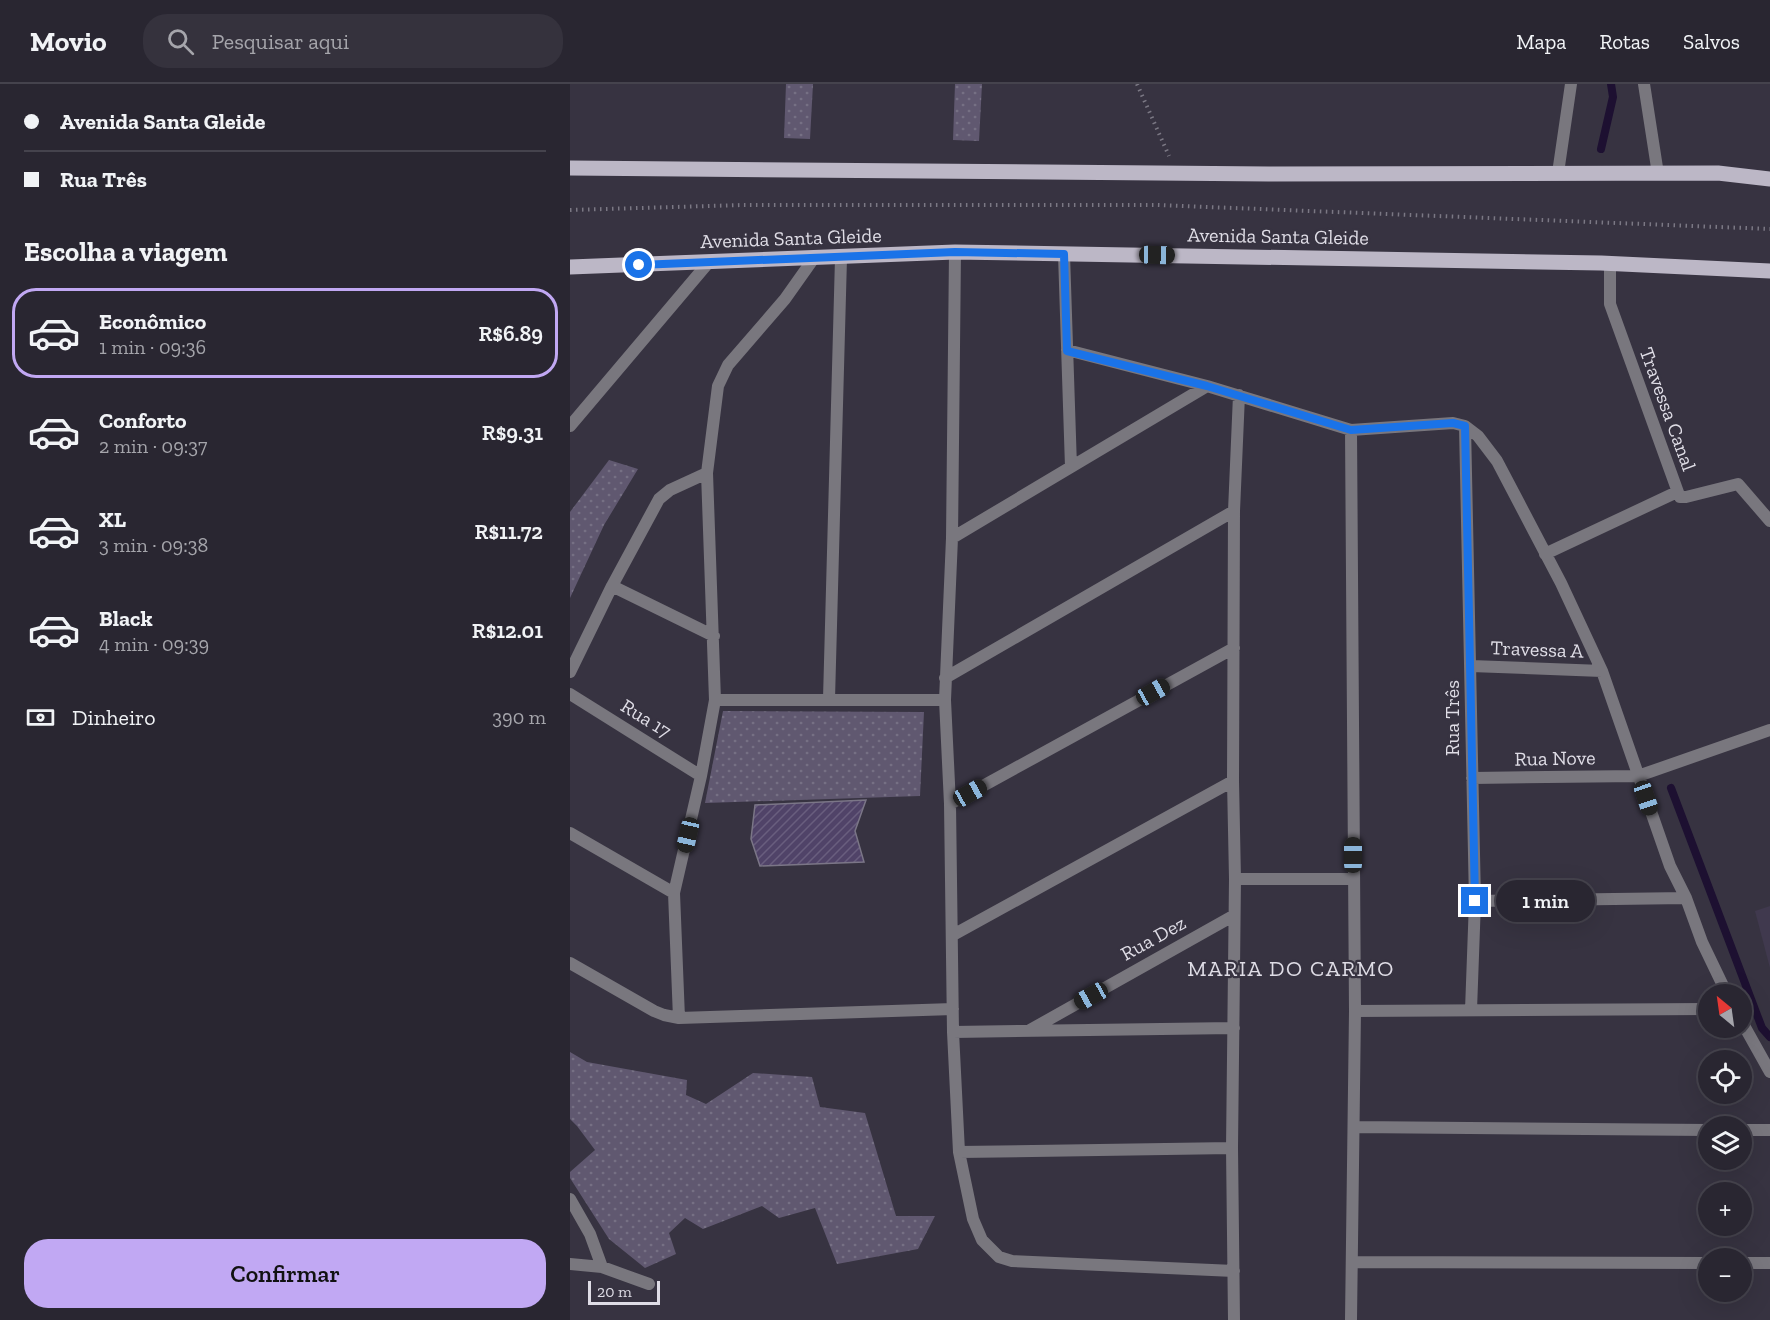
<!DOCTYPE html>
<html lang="pt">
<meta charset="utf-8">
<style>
body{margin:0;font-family:"Zilla Slab",serif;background:#35323d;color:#f1f3f6;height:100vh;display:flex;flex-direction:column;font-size:22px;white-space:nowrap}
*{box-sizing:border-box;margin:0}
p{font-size:20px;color:#a5a5ab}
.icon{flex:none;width:33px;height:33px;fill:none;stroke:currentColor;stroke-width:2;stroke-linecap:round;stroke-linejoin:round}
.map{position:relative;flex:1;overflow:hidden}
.sheet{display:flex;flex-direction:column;background:#292631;width:570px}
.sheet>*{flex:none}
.guide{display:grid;align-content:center;height:132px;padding:0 24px;background:#292631}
.needle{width:39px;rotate:331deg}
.controls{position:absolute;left:1128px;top:900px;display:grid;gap:12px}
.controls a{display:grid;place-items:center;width:54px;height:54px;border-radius:50%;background:#292631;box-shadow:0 6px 24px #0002,0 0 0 2px #45434d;font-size:30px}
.scale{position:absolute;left:18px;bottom:15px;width:72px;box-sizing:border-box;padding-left:6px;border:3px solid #dfdde6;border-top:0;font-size:16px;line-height:21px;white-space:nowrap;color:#dfdde6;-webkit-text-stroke:4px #373341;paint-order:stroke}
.end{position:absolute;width:27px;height:27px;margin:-14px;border:8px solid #1a73e8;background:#fff;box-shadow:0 0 0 3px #fff}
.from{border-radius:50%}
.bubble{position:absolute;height:42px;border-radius:21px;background:#292631;box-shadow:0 6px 24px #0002,0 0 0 2px #45434d;font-size:20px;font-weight:600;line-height:42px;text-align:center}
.car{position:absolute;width:18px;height:36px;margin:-18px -9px;border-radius:8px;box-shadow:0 0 4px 2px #0007;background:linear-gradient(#222 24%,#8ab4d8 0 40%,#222 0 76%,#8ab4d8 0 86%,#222 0)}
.guide b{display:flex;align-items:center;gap:21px;height:57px;font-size:22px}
.guide b+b{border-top:2px solid #45434d}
.guide i{width:15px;height:15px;background:#f1f3f6}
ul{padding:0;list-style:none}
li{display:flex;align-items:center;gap:18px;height:90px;margin:0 12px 9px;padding:0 12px;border:3px solid transparent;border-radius:24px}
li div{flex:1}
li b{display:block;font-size:22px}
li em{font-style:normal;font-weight:600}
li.selected{border-color:#c1a8f3}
li>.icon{width:54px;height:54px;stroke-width:1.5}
h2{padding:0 24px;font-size:27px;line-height:72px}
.pay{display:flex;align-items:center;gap:15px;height:66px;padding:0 24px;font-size:22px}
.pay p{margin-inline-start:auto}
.button{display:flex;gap:12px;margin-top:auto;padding:12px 24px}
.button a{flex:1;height:69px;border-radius:24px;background:#c1a8f3;color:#111;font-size:24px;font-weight:600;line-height:69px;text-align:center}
header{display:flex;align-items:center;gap:36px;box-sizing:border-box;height:84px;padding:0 30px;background:#292631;border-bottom:2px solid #45434d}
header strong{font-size:28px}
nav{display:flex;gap:33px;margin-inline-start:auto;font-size:21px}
.search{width:420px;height:54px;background:#35323d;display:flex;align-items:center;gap:15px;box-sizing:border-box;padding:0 21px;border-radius:24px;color:#a5a5ab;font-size:22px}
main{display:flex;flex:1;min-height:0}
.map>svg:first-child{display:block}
.built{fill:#40394e}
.grass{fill:url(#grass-dots)}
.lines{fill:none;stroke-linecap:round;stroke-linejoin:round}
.stream{stroke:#1d1031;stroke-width:8}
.building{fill:url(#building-hatch);stroke:#7b7687;stroke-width:1.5}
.path{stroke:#7b7884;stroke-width:4;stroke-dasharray:1.5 4.5;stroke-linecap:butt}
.minor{stroke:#79777e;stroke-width:12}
.primary{stroke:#bcb7c6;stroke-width:15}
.route{stroke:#1a73e8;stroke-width:8}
.labels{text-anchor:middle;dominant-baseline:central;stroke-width:4.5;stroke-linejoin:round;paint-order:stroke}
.street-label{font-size:20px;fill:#dfdde6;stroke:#373341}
.quarter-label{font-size:22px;letter-spacing:1.5px;fill:#dfdde6;stroke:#373341}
</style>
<header>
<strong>Movio</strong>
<div class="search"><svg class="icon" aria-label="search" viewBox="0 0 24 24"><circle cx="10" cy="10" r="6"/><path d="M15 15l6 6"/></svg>Pesquisar aqui</div>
<nav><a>Mapa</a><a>Rotas</a><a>Salvos</a></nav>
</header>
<main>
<section class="sheet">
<div class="guide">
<b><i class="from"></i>Avenida Santa Gleide</b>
<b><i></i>Rua Três</b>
</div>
<h2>Escolha a viagem</h2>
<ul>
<li class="selected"><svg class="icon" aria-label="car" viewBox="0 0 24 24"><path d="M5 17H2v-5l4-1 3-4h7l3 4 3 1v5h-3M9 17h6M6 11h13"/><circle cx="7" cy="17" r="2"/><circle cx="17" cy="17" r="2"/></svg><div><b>Econômico</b><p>1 min · 09:36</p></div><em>R$6.89</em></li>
<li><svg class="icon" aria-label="car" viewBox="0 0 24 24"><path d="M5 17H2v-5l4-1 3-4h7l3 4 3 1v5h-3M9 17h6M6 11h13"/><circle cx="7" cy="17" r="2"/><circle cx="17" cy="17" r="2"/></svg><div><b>Conforto</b><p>2 min · 09:37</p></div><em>R$9.31</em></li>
<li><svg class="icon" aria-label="car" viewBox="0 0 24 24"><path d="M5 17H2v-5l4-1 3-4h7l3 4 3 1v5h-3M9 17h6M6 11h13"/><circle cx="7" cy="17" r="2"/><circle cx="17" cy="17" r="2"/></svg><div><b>XL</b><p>3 min · 09:38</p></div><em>R$11.72</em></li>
<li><svg class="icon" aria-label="car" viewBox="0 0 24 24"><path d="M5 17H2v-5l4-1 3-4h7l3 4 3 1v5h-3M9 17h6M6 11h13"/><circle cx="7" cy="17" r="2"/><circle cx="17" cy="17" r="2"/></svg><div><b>Black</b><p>4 min · 09:39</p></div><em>R$12.01</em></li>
</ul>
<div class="pay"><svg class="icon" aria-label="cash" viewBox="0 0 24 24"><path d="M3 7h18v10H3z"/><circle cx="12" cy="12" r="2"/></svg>Dinheiro<p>390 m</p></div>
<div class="button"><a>Confirmar</a></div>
</section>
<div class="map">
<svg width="1200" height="1236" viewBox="0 0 1200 1236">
<defs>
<pattern id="grass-dots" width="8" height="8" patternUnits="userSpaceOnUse" patternTransform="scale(1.5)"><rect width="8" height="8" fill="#605870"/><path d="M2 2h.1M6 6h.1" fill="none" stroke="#767084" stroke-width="1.8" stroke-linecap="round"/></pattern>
<pattern id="building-hatch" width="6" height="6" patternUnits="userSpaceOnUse" patternTransform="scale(1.5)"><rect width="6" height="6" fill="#504368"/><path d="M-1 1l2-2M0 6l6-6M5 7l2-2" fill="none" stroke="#695e7e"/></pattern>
</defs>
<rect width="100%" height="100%" fill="#373341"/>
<path class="built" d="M1200 822V884L1185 827Z"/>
<path class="grass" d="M216 0H243L240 55 214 54Z
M385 0H412L409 57 383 56Z
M39 376 68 385 34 441 0 514V428Z
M153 627 354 628 350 712 135 719Z
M0 968 17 978 117 996 116 1011 136 1020 183 989 242 993 250 1023 295 1029 326 1132H365L348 1165 267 1180 245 1124 209 1134 192 1122 133 1145 115 1134 99 1149 106 1170 75 1184 39 1155 0 1094V1088L25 1066 7 1042 0 1035Z"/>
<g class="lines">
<path class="stream" d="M1031 65 1043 13 1041 0
M1101 704 1192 944 1200 953"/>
</g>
<path class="building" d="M296 716 285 747 294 778 190 782 181 755 185 721Z"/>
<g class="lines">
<path class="path" d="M567 0 599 72
M0 126 173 121H587L1200 145"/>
<path class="minor" d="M1074 0 1088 90
M988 89 1001 0
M385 168 382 454 375 616 380 720 383 948 389 1068 403 1135 412 1156 429 1173 442 1177 664 1187
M494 170 501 383
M1040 179V220L1109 411 1110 413H1116L1168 400 1200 437
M497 266 637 302 781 346 883 339 895 342 908 352 927 377 991 499 1032 587 1100 782 1116 814 1132 858 1157 910
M0 342 138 179
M895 342 905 817 901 926
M382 454 637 302
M975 470 1107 408
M42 502 144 552
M901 582 1032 587
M0 588 42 502 89 415 100 406 137 389
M375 594 664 427
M0 610 131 692
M259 615 271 174
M145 616H375
M902 694 1068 692 1200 646
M380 720 664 564
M0 749 104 809
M665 795H783
M905 817 1116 814
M383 851 663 697
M0 879 84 927 94 931 109 934 383 925
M785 927 1138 925
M109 934 104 809 131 692 145 616 137 389 148 302 158 281 215 215 244 174
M1172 938 1200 988
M460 946 663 832
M383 948 664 944
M784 1043 1138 1046
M1172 1046H1200
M389 1068 662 1064
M0 1115 20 1150 32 1183
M782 1178 1138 1179
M1172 1179H1200
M0 1180 32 1183 79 1200
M664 1236 662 1064 665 795 663 697 664 427 669 311
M781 1236 785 927 781 346"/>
<path class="primary" d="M0 84 699 90 1148 89 1200 95
M0 183 385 168 1031 179 1200 187"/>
</g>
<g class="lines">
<path class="route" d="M69 181 385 168 494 170 497 267 637 302 781 346 883 339 895 342 905 817"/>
</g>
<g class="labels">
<g class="street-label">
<text transform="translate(708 152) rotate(1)">Avenida Santa Gleide</text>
<text transform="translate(221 154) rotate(-2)">Avenida Santa Gleide</text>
<text transform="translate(1098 325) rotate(70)">Travessa Canal</text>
<text transform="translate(967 565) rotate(2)">Travessa A</text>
<text transform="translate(76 634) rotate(32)">Rua 17</text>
<text transform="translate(882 634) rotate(-90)">Rua Três</text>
<text transform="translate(985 674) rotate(-1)">Rua Nove</text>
<text transform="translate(583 854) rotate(-29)">Rua Dez</text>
</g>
<g class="quarter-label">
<text x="721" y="884">MARIA DO CARMO</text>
</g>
</g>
</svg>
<div class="controls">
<a><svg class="needle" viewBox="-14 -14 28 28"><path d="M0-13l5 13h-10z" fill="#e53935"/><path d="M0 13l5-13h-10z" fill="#a5a5ab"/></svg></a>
<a><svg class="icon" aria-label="locate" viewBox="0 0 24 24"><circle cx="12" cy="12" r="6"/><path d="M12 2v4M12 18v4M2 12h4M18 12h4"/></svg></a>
<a><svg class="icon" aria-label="layers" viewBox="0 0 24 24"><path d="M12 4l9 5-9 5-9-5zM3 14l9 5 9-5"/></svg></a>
<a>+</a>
<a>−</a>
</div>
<div class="scale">20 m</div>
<i class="end from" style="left:69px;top:181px"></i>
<i class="end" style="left:905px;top:817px"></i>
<div class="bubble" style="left:926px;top:796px;width:99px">1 min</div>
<i class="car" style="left:587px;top:171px;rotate:91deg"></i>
<i class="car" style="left:583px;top:608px;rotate:61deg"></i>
<i class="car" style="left:400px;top:709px;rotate:61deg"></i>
<i class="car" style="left:1076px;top:714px;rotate:161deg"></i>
<i class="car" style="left:118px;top:751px;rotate:193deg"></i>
<i class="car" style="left:783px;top:771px;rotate:0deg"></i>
<i class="car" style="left:521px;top:912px;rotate:241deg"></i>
</div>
</main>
